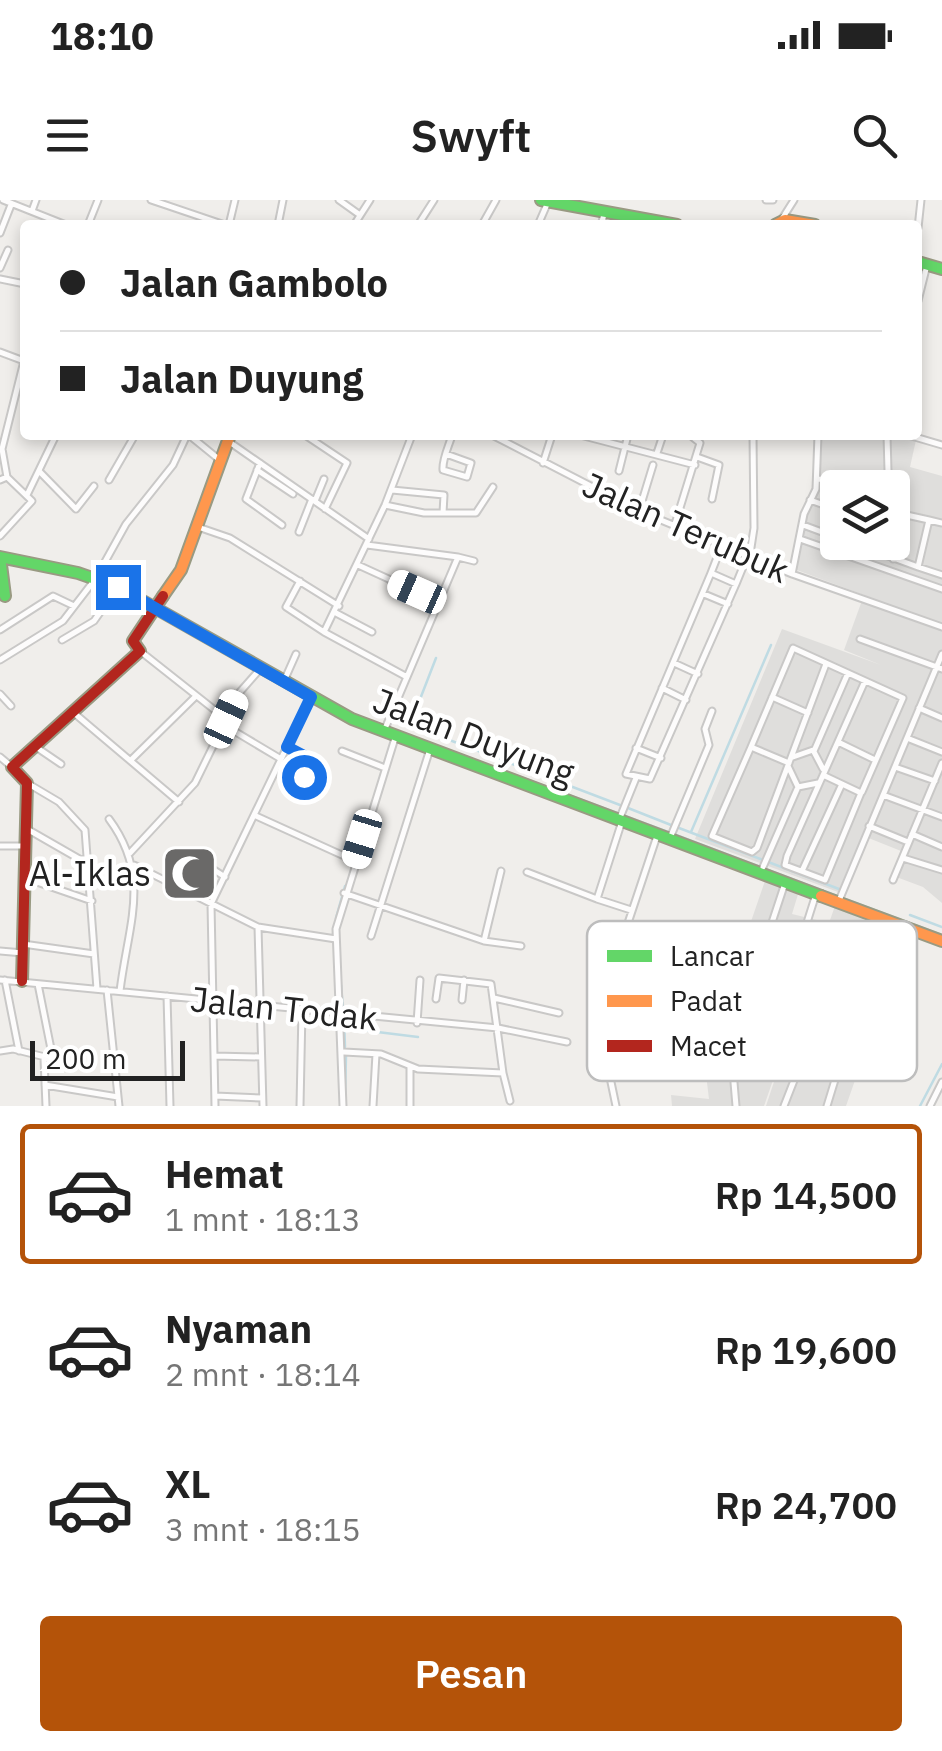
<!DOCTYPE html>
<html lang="id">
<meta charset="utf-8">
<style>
body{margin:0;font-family:"IBM Plex Sans",sans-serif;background:#f6f6f6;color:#222;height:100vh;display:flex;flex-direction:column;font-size:38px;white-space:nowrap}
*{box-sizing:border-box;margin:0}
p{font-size:32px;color:#767676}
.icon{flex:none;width:55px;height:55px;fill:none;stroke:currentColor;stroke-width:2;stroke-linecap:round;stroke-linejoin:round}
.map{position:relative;height:906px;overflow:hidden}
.details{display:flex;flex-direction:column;background:#fff;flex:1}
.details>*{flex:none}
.guide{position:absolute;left:20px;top:20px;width:902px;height:220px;border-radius:10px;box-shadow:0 5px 15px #0003;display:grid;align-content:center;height:220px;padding:0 40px;background:#fff}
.fabs{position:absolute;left:820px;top:270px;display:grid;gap:20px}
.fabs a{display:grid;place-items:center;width:90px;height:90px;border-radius:10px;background:#fff;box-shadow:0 5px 15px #0003;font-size:50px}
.scale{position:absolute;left:30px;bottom:25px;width:155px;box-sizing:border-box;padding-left:10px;border:5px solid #222;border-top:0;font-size:28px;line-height:35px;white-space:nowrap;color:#222;-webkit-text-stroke:8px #fff;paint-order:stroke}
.end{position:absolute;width:45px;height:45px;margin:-22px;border:12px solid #1a73e8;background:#fff;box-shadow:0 0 0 5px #fff}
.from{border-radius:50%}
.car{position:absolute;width:30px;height:60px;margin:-30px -15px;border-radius:12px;box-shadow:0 0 8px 2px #0007;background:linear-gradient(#fff 24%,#345 0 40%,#fff 0 76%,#345 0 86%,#fff 0)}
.guide b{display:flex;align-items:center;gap:35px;height:95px;font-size:38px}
.guide b+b{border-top:2px solid #e0e0e0}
.guide i{width:25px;height:25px;background:#222}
ul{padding:18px 0 0;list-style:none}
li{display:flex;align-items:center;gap:30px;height:140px;margin:0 20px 15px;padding:0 20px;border:5px solid transparent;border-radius:10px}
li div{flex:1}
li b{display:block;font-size:38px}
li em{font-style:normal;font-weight:600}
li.on{border-color:#b45309}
li>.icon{width:90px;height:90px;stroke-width:1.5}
.cta{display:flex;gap:20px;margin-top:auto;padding:20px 40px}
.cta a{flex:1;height:115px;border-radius:10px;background:#b45309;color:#fff;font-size:40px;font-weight:600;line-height:115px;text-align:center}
.status{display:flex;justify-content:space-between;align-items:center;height:70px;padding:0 50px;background:#fff;direction:ltr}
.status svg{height:28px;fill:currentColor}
header{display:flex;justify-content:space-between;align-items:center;height:130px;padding:0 40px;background:#fff;font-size:45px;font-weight:600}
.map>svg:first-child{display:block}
.residential{fill:#dfdedc;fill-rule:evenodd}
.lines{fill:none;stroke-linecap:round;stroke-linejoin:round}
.stream{stroke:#bfdbe3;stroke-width:2.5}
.street-casing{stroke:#c9c8c7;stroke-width:9}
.fast-casing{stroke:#999a82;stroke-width:14}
.slow-casing{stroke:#999a82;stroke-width:14}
.jam-casing{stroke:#999a82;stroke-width:14}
.street{stroke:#fdfcfc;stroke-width:5}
.fast{stroke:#63d668;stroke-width:10}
.slow{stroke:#ff974d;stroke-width:10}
.jam{stroke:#b3261e;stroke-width:10}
.route{stroke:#1a73e8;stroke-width:12}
.labels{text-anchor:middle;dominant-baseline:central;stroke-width:9;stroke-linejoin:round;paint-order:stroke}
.street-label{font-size:35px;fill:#222;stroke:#fff}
.poi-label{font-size:35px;fill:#222;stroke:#fff;text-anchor:end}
.key{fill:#fff;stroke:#bdbdbd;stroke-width:2.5}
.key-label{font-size:28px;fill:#222}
</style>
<div class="status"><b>18:10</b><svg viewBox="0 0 49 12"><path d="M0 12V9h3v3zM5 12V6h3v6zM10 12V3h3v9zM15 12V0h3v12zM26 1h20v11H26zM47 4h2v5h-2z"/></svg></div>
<header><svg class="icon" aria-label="menu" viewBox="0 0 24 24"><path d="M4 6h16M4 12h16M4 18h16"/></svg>Swyft<svg class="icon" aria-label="search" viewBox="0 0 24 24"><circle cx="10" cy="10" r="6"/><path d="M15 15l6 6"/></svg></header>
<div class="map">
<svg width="942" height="906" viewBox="0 0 942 906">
<rect width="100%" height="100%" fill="#f0eeeb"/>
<path class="residential" d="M820 235 916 240 910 267 942 276V703L923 687 891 675 901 651 866 637 927 482 838 692 695 639 782 429 881 465 844 450 864 395 794 369 809 305 816 297ZM838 288H892V342H838Z
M766 678 799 691 792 714 829 723 836 703 908 729 846 906H766L803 794 764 906H672L671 895 709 899 704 858Z"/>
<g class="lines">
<path class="stream" d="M436 458 410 525 620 605
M397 531 617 613
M628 608 671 625
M369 612 376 592
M625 616 668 632
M679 628 839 689
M691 632 771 445
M676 635 837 696
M361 638 367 620
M845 699 942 735
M910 715 942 727
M336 718 345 686
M341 785 343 809
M344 818 345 847
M345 828 418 837
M345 899 346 856
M920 906 942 864"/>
<defs>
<path id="street" d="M3 0 66 25
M151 0 225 25
M339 0 360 15
M766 0H773
M32 11 36 0
M782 19 794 0
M88 25 98 0
M229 25 235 0
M278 25 283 0
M354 25 370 0
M418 25 434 0
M482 25 496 0
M538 25 548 2
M601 25 605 11
M918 28 921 0
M0 33 11 5
M0 68 8 50
M0 79 25 84
M918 101 927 65
M0 152 24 161
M189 235 221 261
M305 235 347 263 325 309
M492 235 639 311 792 374 942 427
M580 235 695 265
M887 235 888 271
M908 235 942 245
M228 241 369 339
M657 253 663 235
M446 254 471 263 467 277 443 270C442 259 449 246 452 235
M697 257 719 265 712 299
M260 263 246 299 282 325
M543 263 552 235
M257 270 293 294
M39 271 76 309 94 286
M619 271 628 235
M818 279 897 289 902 314 893 359
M0 280 7 277 2 249 25 157
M109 280 135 235
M392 290 444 295 443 313
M27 295 56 235
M810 300 838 310
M315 301 324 279
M385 305 424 313H476L493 287
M639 311 653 265
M902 314 929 320
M675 324 700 243 690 235
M803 325 838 338
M198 327 230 338 339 406
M299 332 312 299
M0 336 32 301 7 277
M800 339 942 389
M850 342 918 367 929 320 942 323
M367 345 458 357
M720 350 711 373 736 384 747 357
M750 354 754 328 753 235
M358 365 439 402
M918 367 942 375
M711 373 626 574 650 579 736 384
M792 374 804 314 816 289 818 235
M300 381 286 407 324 432 385 305 412 235
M704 394 728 404
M336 413 372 432
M0 430 53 396 74 406
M324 432 407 477
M860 439 942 469
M62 440 94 421 118 387
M140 451 226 519
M0 460 63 421 96 378 126 324 173 265 187 235
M674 463 698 474
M284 481 296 454
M662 488 686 500
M0 494 11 506
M772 497 808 513
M919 508 942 518
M74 513 179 602
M224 525 281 559
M384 531 458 357 474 361
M907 538 942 552
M838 542 875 560
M36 547 61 564
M287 547 308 558 304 577
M751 547 793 448 903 498 862 592
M636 548 661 558
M342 551 385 568
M814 551 848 473
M0 557 12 567
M793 557 813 550 823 569
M132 559 196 496
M789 563 751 547 712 636 752 652 757 648 826 464
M895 567 935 581
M823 575 861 593 825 680 785 665 787 656 865 481
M27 583 59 602 85 630 97 789
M798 587 818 583
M883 595 942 617
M256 616 355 661
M109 619C152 677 128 724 120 791
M619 620 636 578
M622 621 597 699 631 710
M869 626 908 642
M27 629 88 664
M912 634 942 647
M670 638 709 545 705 529 712 511
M0 646H25
M130 653 195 583 239 493 261 468
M188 653 225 677
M903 658 942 670
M134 665 258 727 336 739
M763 667 798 587 788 566
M802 671 842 584
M527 672 597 699
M25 678 92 701
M893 680 942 563
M344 693 484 741 521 746
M838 703 942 454
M258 727 263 906
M371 736 430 549
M484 741 501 671
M23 744 94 754
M0 751 23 753
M668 774 722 792
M754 774 794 786
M0 780 498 828 567 842
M5 780 19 851
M667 782 721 799
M608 783 658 633
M107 790 119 906
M725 790 746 797
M167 796 170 906
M494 798 559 813
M436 799 439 778 491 784 503 873
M462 800 464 780
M822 809 813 804 810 789 826 740
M656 811 677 746 733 764 722 796 744 804
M598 820 616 906
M853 821 874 818 895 758
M417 823 420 780
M651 828 656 811 711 830
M771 836 816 694
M706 842 721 799
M0 851 13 849 53 859 38 784
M344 852 381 854 418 869 503 873 510 901
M214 856 261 857
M44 859 46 906
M410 867V906
M45 885 118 897
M215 896 262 898
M215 906 211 704 311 497
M300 906 302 810
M343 906 336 729 396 535
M373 906 376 854
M736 906 731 847 785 683
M784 906 822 809 841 806 875 716
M827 906 853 821 841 806
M930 906 942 882"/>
<path id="fast" d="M541 0 677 25
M918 62 942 69
M5 396 0 357 78 373 118 387 352 519 821 696"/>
<path id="slow" d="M775 25 785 20 815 25
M163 396 181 370 230 235
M821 696 942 741"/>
<path id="jam" d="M22 781 27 583 12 567 140 451 133 441 163 396"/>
</defs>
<use href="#street" class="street-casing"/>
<use href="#fast" class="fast-casing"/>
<use href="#slow" class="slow-casing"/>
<use href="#jam" class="jam-casing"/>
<use href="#street" class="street"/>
<use href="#fast" class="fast"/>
<use href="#slow" class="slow"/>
<use href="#jam" class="jam"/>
</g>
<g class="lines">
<path class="route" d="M118 387 311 497 287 547 308 558 304 577"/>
</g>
<defs>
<symbol id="mosque-square" viewBox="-11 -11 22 22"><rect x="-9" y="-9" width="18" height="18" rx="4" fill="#6a6968" stroke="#fff"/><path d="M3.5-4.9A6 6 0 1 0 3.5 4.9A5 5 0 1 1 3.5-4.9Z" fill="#fff"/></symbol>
</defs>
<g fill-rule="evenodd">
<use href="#mosque-square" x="158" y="642" width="63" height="63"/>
</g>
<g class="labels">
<g class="street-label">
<text transform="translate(686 327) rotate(24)">Jalan Terubuk</text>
<text transform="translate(474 536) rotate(21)">Jalan Duyung</text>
<text transform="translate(284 808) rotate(6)">Jalan Todak</text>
</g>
<g class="poi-label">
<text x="151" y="673">Al-Iklas</text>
</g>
</g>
<rect x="587" y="721" width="330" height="160" rx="15" class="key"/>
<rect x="607" y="750" width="45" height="12" fill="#63d668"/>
<rect x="607" y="795" width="45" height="12" fill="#ff974d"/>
<rect x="607" y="840" width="45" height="12" fill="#b3261e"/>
<g class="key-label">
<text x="670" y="766">Lancar</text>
<text x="670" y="811">Padat</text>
<text x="670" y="856">Macet</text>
</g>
</svg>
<div class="fabs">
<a><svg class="icon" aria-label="layers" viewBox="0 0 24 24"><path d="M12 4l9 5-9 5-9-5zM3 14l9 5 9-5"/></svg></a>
</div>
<div class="scale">200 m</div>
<i class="end from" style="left:304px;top:577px"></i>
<i class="end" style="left:118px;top:387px"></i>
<i class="car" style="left:417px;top:392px;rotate:294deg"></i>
<i class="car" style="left:226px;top:519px;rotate:25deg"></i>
<i class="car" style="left:362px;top:639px;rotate:197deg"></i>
<div class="guide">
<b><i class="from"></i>Jalan Gambolo</b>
<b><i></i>Jalan Duyung</b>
</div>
</div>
<section class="details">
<ul>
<li class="on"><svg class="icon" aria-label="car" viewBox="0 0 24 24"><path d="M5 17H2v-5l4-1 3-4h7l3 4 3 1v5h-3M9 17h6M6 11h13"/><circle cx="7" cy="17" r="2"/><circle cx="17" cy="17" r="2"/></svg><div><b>Hemat</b><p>1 mnt · 18:13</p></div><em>Rp 14,500</em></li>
<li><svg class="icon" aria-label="car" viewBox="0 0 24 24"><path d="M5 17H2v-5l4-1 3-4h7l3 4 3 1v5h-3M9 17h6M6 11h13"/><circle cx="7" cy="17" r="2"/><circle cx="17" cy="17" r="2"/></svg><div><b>Nyaman</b><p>2 mnt · 18:14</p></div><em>Rp 19,600</em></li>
<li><svg class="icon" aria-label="car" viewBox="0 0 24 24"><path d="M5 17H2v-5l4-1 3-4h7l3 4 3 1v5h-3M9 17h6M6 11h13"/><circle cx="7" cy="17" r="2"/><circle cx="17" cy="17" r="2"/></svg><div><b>XL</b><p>3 mnt · 18:15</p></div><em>Rp 24,700</em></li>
</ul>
<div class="cta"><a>Pesan</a></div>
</section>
